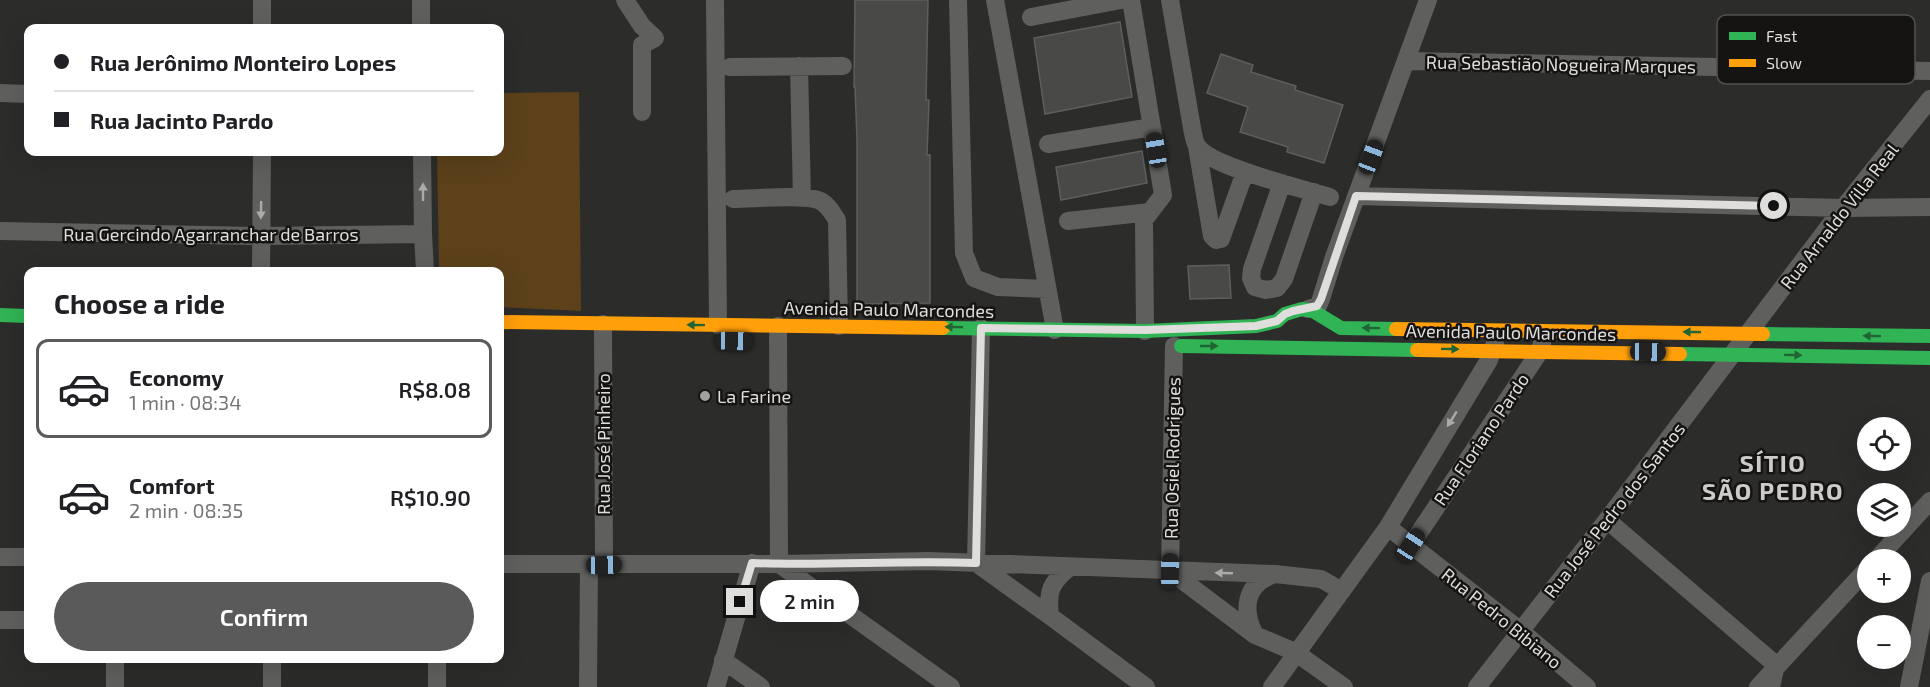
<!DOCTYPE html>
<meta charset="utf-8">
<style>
body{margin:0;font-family:"Exo 2",sans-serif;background:#f6f6f6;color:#202124;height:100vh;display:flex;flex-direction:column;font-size:22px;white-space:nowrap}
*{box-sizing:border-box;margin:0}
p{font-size:20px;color:#757577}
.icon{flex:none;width:33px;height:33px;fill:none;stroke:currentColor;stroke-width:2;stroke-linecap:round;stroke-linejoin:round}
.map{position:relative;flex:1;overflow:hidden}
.drawer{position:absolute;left:24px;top:267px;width:480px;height:396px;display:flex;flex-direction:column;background:#fff;border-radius:12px;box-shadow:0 6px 24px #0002}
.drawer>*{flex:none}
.hud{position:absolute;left:24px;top:24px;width:480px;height:132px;border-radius:12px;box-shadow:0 6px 24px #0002;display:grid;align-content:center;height:132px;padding:0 30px;background:#fff}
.fabs{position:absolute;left:1857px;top:417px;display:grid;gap:12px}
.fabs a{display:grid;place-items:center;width:54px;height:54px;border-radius:50%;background:#fff;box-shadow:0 6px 24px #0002;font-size:30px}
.end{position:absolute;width:27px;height:27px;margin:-14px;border:8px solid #dfdedc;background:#111;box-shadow:0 0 0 3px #111}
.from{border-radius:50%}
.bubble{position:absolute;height:42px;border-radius:21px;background:#fff;box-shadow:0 6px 24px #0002;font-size:20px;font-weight:600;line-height:42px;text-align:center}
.car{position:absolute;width:18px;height:36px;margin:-18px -9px;border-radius:8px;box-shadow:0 0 4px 2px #0007;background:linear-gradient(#222 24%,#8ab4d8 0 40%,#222 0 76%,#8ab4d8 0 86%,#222 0)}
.hud b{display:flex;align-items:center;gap:21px;height:57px;font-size:22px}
.hud b+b{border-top:2px solid #e0e0e0}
.hud i{width:15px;height:15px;background:#202124}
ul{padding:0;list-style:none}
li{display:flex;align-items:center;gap:18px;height:99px;margin:0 12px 9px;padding:0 18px;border:3px solid transparent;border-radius:12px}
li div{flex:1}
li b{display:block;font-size:22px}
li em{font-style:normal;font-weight:600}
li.active{border-color:#5a5a5b}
li>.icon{width:54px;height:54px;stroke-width:1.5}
h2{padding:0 30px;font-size:27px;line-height:72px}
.cta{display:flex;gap:12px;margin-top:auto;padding:12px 30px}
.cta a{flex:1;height:69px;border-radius:36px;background:#5a5a5b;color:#fff;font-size:24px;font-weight:600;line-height:69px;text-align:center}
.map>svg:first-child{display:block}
.green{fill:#5c411b}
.building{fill:#494948;stroke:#5d5e5e;stroke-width:1.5}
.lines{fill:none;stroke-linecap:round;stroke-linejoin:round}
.street{stroke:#5f5f5e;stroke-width:18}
.fast{stroke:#30b455;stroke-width:14}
.slow{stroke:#ff9f0a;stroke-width:14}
.oneway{fill:#acabaa}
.oneway2{fill:#226434}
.route{stroke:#dfdedc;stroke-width:8}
.poi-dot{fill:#a0a09e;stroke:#151413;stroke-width:2}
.labels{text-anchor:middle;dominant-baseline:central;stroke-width:5;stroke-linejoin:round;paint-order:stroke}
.street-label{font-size:18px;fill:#dfdedc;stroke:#151413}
.poi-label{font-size:18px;fill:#dfdedc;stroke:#151413;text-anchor:start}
.district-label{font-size:24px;font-weight:bold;letter-spacing:1.5px;fill:#cdcbc9;stroke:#151413}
.key{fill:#151413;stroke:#52514f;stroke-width:1.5}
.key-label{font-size:16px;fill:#dfdedc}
</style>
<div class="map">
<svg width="1930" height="687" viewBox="0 0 1930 687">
<rect width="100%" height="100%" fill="#2c2c2b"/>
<path class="green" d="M579 92 581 311 500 307V272L439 271 437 152H500V93Z"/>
<path class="building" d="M855 0H928L926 100H929L927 155H930V303L857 304V140L855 87H854Z
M1120 22 1132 97 1045 114 1034 38Z
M1221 54 1253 65 1251 72 1296 86 1295 90 1343 105 1324 163 1287 152 1288 147 1240 132 1248 107 1207 93Z
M1142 151 1147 183 1061 200 1056 167Z
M1229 265 1231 298 1190 299 1188 266Z"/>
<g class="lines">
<path class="street" d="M262 0V28
M421 0V28
M625 0 642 26 655 38 642 45V112
M715 0 718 325
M958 0 964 253 974 278 998 287 1047 289
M995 0 1055 330
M1131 0 1163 195 1144 220 1145 331
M1170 0 1192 128C1193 133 1194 141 1197 146 1210 167 1304 189 1330 197
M1031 17 1121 0
M1407 61 1930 71
M799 66 802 198
M730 67 843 66
M0 93 28 94
M1048 144 1152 127
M1197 147 1212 236 1216 240 1221 239 1245 172
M422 152 423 234 425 272
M1282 183 1252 269 1251 278 1255 287 1266 290 1277 288 1284 279 1314 192
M1356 196 1843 208 1930 207
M733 199C753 199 801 194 818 200 827 203 832 212 837 220L839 326
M1068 221 1150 212
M0 231 261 236 423 234
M261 272 262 152
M1308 309 1318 306 1321 299 1334 257 1428 0
M603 324 604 565
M778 326 779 564 951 687
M981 328 976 563 1050 616 1146 687
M1607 520 1776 665 1771 687
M1388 527 1521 631 1587 687
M1411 545 1540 351 1542 343
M0 557H28
M1876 560 1930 501
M500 564H779L928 561 1275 574 1321 579 1342 591
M1170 571 1174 346
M1170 571 1255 635 1295 652 1344 687
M1050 616C1047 591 1051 582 1070 567
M0 620H28
M1255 635C1242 610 1244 584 1275 574
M115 658V687
M723 660 761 687
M272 687V658
M437 687V658
M588 687 589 565
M716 687 752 563
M1272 687 1388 527 1489 360 1495 343
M1477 687 1607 520 1843 208 1930 99
M1758 687 1868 568
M1909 687 1930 581"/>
<path class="fast" d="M0 315 28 316
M943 328 1145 331 1256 326 1277 321 1285 314 1302 309 1313 311 1341 328 1396 329
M1763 334 1930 336
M1181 346 1417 350
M1680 354 1930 358"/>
<path class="slow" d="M500 322 943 328
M1396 329 1763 334
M1417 350 1680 354"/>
</g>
<defs><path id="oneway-solid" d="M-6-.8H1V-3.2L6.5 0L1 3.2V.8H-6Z" transform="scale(1.5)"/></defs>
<g class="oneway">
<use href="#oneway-solid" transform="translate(423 192) rotate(-90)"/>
<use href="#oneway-solid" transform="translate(261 210) rotate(91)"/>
<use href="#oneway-solid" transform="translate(1452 419) rotate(122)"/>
<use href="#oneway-solid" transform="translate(1224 573) rotate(-178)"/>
</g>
<g class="oneway2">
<use href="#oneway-solid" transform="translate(696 325) rotate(-179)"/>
<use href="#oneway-solid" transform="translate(954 327) rotate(-179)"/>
<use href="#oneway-solid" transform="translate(1371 328) rotate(-179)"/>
<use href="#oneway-solid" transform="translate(1692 332) rotate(-179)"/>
<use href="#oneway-solid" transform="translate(1872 336) rotate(-179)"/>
<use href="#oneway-solid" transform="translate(1209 346)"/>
<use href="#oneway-solid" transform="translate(1450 349) rotate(1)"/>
<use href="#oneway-solid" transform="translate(1793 355) rotate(1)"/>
</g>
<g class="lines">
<path class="route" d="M740 602 752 563C826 566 901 560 976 563L981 328 1145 330 1256 326 1277 321 1285 314 1293 311 1317 306 1321 299 1356 196 1774 206"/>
</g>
<circle class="poi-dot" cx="705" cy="396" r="6"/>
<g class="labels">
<g class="street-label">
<text transform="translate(1561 64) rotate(1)">Rua Sebastião Nogueira Marques</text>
<text transform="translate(1839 216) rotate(-52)">Rua Arnaldo Villa Real</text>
<text x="211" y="234">Rua Gercindo Agarranchar de Barros</text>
<text transform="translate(889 309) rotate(1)">Avenida Paulo Marcondes</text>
<text transform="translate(1511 332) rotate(1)">Avenida Paulo Marcondes</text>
<text transform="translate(1481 439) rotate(-56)">Rua Floriano Pardo</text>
<text transform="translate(603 444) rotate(-90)">Rua José Pinheiro</text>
<text transform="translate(1172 458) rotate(-89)">Rua Osiel Rodrigues</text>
<text transform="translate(1614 510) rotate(-52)">Rua José Pedro dos Santos</text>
<text transform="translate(1502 618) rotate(39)">Rua Pedro Bibiano</text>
</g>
<g class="poi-label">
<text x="717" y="396">La Farine</text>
</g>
<g class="district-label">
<text x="1773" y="462">SÍTIO<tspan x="1773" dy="28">SÃO PEDRO</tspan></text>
</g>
</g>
<rect x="1717" y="15" width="198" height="69" rx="9" class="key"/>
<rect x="1729" y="32" width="27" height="8" fill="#30b455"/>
<rect x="1729" y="59" width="27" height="8" fill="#ff9f0a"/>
<g class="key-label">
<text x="1766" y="42">Fast</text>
<text x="1766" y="69">Slow</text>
</g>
</svg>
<div class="fabs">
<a><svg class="icon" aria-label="locate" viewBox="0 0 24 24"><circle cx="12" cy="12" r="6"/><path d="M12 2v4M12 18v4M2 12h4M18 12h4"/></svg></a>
<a><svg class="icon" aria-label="layers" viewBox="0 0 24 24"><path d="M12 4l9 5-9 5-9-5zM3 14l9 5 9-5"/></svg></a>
<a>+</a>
<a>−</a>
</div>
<i class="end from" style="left:1774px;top:206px"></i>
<i class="end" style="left:740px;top:602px"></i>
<div class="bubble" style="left:760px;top:580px;width:99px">2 min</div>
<i class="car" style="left:1156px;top:150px;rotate:351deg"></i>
<i class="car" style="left:1371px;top:157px;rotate:21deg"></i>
<i class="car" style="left:734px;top:341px;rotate:91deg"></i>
<i class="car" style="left:1648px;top:352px;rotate:91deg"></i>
<i class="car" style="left:1411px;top:545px;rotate:33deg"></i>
<i class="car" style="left:604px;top:565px;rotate:89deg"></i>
<i class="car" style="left:1170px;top:571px;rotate:1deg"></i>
<div class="hud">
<b><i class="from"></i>Rua Jerônimo Monteiro Lopes</b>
<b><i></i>Rua Jacinto Pardo</b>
</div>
<section class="drawer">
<h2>Choose a ride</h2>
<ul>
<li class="active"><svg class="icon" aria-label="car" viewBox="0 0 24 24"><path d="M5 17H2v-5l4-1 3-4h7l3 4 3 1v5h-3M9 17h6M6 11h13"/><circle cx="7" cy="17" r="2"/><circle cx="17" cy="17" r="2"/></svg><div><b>Economy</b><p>1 min · 08:34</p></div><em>R$8.08</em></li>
<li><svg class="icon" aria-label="car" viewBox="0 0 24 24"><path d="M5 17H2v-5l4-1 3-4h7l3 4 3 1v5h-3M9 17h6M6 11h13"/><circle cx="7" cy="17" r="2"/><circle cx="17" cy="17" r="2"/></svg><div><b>Comfort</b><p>2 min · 08:35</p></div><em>R$10.90</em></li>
</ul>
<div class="cta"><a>Confirm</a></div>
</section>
</div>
